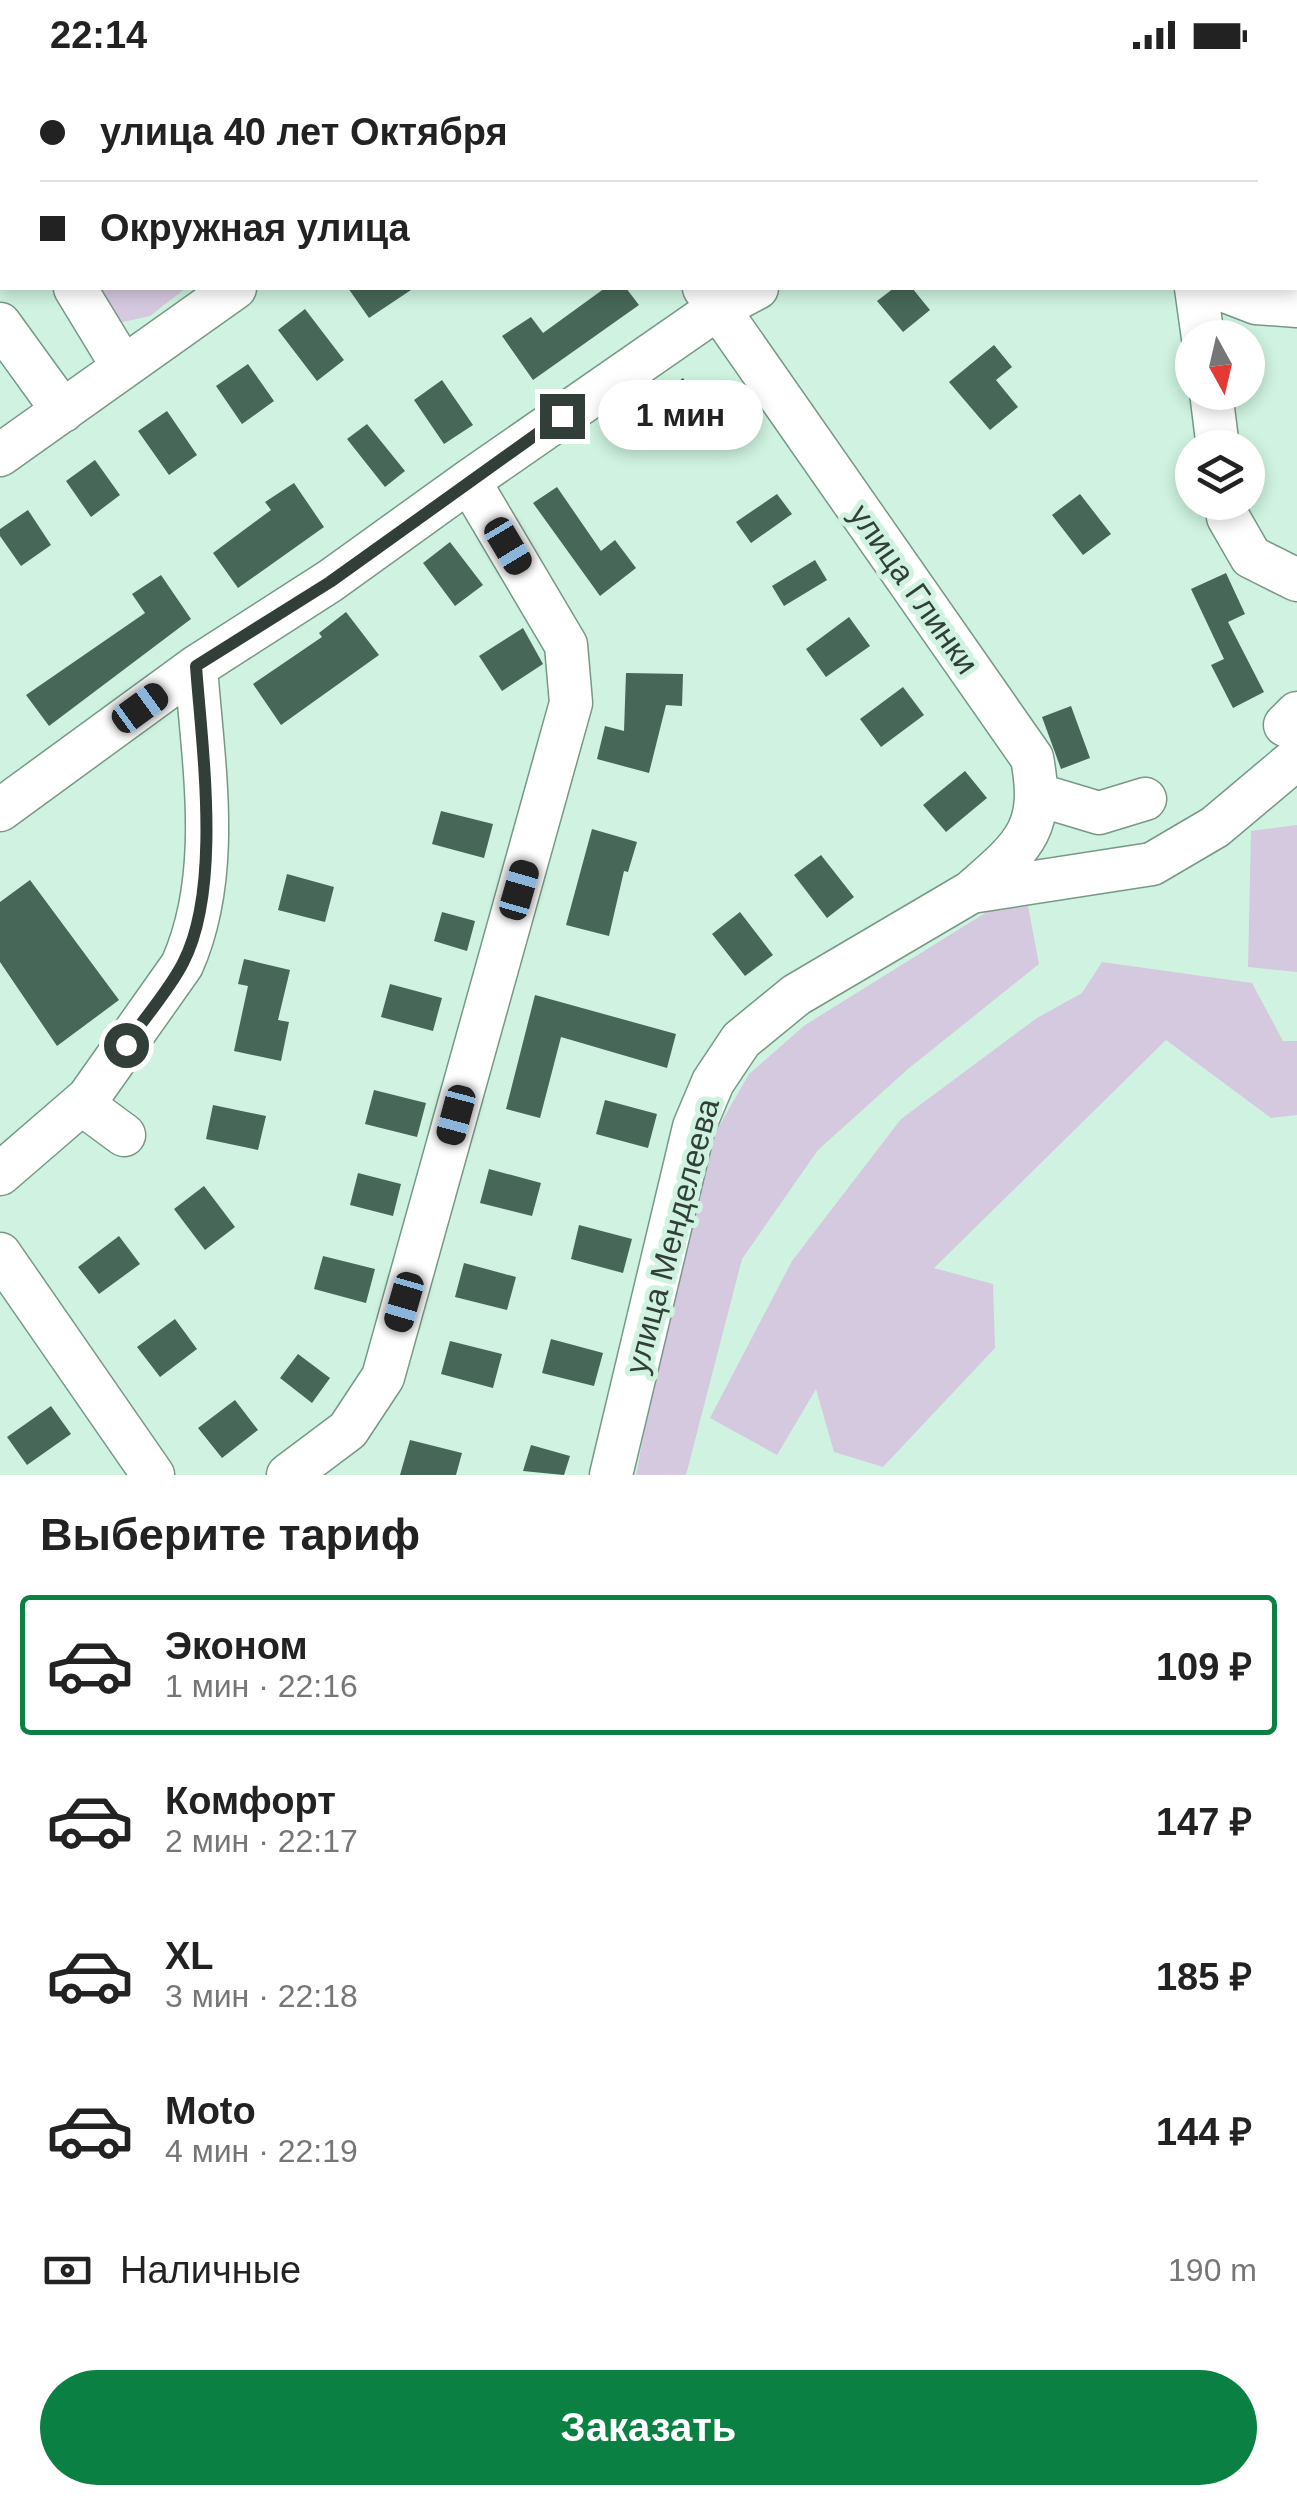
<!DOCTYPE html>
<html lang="ru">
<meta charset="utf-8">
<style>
body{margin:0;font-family:Helvetica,sans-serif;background:#f2f2f2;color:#222;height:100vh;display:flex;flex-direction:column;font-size:38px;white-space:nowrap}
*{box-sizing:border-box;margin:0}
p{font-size:32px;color:#767676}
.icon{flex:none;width:55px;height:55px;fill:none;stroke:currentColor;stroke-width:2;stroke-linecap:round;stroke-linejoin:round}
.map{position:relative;height:1405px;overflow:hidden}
.sheet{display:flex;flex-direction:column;background:#fff;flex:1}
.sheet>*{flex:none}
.hud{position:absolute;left:0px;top:0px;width:1298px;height:220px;box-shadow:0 5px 15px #0003;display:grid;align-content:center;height:220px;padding:0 40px;background:#fff}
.needle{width:65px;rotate:172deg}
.buttons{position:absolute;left:1175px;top:250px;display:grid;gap:20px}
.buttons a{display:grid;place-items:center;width:90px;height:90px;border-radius:50%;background:#fff;box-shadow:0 5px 15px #0003;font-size:50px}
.end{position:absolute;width:45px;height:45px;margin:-22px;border:12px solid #313f38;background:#fff;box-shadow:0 0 0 5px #fff}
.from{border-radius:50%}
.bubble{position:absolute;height:70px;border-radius:35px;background:#fff;box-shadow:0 5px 15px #0003;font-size:32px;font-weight:800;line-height:70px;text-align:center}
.car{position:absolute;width:30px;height:60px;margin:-30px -15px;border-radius:12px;box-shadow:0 0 8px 2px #0007;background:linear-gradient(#222 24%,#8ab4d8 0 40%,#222 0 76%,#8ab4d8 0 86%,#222 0)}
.hud b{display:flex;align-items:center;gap:35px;height:95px;font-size:38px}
.hud b+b{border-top:2px solid #e0e0e0}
.hud i{width:25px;height:25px;background:#222}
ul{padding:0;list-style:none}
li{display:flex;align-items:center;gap:30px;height:140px;margin:0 20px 15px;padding:0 20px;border:5px solid transparent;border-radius:10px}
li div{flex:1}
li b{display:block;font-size:38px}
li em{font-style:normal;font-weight:800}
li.on{border-color:#0b8043}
li>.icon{width:90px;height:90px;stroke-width:1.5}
h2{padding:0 40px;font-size:45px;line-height:120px}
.pay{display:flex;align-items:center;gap:25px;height:110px;padding:0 40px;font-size:38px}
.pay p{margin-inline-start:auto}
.primary-button{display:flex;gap:20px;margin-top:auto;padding:20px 40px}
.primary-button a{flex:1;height:115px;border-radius:60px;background:#0b8043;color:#fff;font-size:40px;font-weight:800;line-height:115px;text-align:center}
.status{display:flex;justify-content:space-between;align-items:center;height:70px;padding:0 50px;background:#fff;direction:ltr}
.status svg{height:28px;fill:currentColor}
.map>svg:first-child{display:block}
.green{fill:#d5c9df}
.building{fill:#476758}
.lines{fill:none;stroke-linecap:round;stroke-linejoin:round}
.minor-casing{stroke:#779887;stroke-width:45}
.minor{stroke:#fff;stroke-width:42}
.route{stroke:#313f38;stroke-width:12}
.labels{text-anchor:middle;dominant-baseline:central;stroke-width:10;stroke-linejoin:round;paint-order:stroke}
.street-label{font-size:32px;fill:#313f38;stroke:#cff3e0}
</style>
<div class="status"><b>22:14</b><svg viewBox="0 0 49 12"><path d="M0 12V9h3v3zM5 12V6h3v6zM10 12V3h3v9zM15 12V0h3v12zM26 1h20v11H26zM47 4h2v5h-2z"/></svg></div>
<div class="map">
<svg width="1297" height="1405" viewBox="0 0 1297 1405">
<rect width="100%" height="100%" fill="#cff3e0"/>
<path class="green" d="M88 218H186L150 246 114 254Z
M1297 755V902L1248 897 1251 761Z
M1028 836 1039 894 908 999 818 1080 742 1189 686 1405H636L685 1145 704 1082 749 1004 805 955 990 840Z
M1102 892 1252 913 1283 971H1297V1045L1271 1048 1166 970 934 1198 993 1214 995 1278 883 1397 834 1382 816 1319 777 1385 710 1348 792 1191 901 1049 1037 948 1082 923Z"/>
<path class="building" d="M348 218H414L369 248Z
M605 218H626L639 235 533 310 502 266 531 247 543 263Z
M894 218H912L930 240 903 262 877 231Z
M305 239 344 290 317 311 278 260Z
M994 275 1012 297 996 310 1018 337 990 360 949 312Z
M248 294 274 331 242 354 216 316Z
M683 308 706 337 671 364 648 334Z
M442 310 473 355 444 374 414 330Z
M167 341 197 385 169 405 138 361Z
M367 354 405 401 385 417 347 369Z
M95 390 120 425 91 447 66 411Z
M294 413 324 457 238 518 213 483 271 440 265 432Z
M557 417 601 481 615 470 636 498 600 526 533 433Z
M777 424 792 444 751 473 736 452Z
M1080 424 1111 464 1083 485 1052 445Z
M28 440 51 475 21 496 0 466V459Z
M450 472 483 515 455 536 423 493Z
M815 490 827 510 784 536 772 516Z
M1226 503 1245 544 1228 552 1264 622 1233 638 1211 595 1224 589 1191 519Z
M161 505 191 549 49 656 26 625 145 543 132 524Z
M346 542 379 585 281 655 253 614 322 567 319 563Z
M849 547 870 576 826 607 806 579Z
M523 558 543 594 502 621 479 586Z
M626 603 683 604 682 636 666 635 649 703 597 689 605 656 624 661Z
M903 617 924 645 881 677 860 649Z
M1071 636 1090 688 1061 699 1042 647Z
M965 701 987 728 946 762 923 735Z
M441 741 493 754 484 788 432 774Z
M592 759 637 772 628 802 624 801 609 866 566 855Z
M821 785 854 827 827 848 794 805Z
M287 804 334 817 325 852 278 840Z
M30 810 119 930 57 976 0 892V832Z
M442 842 475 851 467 881 434 871Z
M740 842 773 885 745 906 712 864Z
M244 889 290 900 278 950 289 952 281 991 234 981 248 916 238 914Z
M390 914 442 928 433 961 381 947Z
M535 925 676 964 667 998 561 967 540 1048 506 1039Z
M374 1020 426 1033 417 1067 365 1054Z
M605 1030 657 1044 648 1078 596 1064Z
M213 1035 266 1046 258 1080 206 1069Z
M489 1099 541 1113 532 1146 480 1133Z
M358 1103 401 1114 393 1146 350 1135Z
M204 1116 235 1157 205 1180 174 1139Z
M579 1155 632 1169 623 1203 571 1189Z
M119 1166 140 1194 99 1224 78 1197Z
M323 1186 375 1199 366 1233 314 1219Z
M464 1193 516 1207 507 1240 455 1227Z
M175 1249 197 1279 160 1307 137 1277Z
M551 1269 603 1283 594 1316 542 1303Z
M450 1271 502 1284 493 1318 441 1304Z
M298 1284 330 1308 312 1333 280 1308Z
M235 1330 258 1360 222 1388 198 1358Z
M51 1336 71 1364 27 1395 7 1367Z
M410 1370 462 1383 456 1405H400Z
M531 1375 570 1386 564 1405 523 1401Z"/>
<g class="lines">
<defs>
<path id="minor" d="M233 0 235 2
M779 0 781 2
M1076 0 1078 2
M538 2 541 0
M1120 2 1125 0
M75 218 123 297
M704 218 1032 688C1046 761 1022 777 971 822
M1196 218 1203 268
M1217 218 1256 233 1297 236
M0 254 63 341
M1211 322 1218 378
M0 385 235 218
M469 411 717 239 757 218
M1226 432 1228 447 1251 487 1297 510
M1285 655 1297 643
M1039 725 1099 743 1145 729
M0 740 196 597 330 511 469 411 566 575 571 633 383 1307 348 1360 288 1405
M82 1034 124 1065
M0 1104 88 1028 182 895C223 803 203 694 196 597
M0 1184 153 1405
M611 1405 694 1057 713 1012 741 970 796 925 971 822 1152 794 1215 757 1297 688"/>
</defs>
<use href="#minor" class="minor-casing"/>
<use href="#minor" class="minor"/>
</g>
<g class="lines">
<path class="route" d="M126 975C144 948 168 922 183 893 222 818 202 679 196 596L330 512 562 346"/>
</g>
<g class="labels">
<g class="street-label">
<text transform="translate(914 519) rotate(55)">улица Глинки</text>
<text transform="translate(672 1166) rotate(-75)">улица Менделеева</text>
</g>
</g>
</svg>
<div class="buttons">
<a><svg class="needle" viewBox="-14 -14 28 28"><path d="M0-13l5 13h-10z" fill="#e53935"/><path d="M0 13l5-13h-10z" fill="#767676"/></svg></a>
<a><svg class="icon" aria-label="layers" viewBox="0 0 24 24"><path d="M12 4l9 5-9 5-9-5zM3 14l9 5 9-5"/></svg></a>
</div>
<i class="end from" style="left:126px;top:975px"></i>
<i class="end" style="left:562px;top:346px"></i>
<div class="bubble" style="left:598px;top:310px;width:165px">1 мин</div>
<i class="car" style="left:508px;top:476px;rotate:149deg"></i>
<i class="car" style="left:140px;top:638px;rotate:54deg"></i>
<i class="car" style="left:519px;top:820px;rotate:16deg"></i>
<i class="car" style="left:456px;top:1045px;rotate:195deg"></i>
<i class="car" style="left:404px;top:1232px;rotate:196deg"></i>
<div class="hud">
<b><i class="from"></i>улица 40 лет Октября</b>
<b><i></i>Окружная улица</b>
</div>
</div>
<section class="sheet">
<h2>Выберите тариф</h2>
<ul>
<li class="on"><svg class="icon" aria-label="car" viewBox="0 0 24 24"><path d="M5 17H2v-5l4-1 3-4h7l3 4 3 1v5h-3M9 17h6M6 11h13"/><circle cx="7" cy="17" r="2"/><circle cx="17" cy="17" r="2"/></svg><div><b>Эконом</b><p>1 мин · 22:16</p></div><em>109 ₽</em></li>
<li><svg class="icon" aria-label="car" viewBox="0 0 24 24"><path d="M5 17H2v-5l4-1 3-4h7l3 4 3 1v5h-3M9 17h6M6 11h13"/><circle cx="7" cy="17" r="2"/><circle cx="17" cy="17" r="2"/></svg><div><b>Комфорт</b><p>2 мин · 22:17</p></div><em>147 ₽</em></li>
<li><svg class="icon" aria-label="car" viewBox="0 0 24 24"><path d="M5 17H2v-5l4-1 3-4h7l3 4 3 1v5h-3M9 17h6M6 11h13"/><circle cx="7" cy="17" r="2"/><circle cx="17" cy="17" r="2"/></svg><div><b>XL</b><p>3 мин · 22:18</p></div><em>185 ₽</em></li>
<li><svg class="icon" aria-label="car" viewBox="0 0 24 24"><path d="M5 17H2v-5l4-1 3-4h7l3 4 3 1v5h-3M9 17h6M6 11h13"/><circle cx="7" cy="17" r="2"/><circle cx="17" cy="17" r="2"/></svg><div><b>Moto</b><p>4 мин · 22:19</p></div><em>144 ₽</em></li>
</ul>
<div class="pay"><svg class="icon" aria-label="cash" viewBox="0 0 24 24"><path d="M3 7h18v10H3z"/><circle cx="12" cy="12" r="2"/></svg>Наличные<p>190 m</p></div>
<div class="primary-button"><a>Заказать</a></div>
</section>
